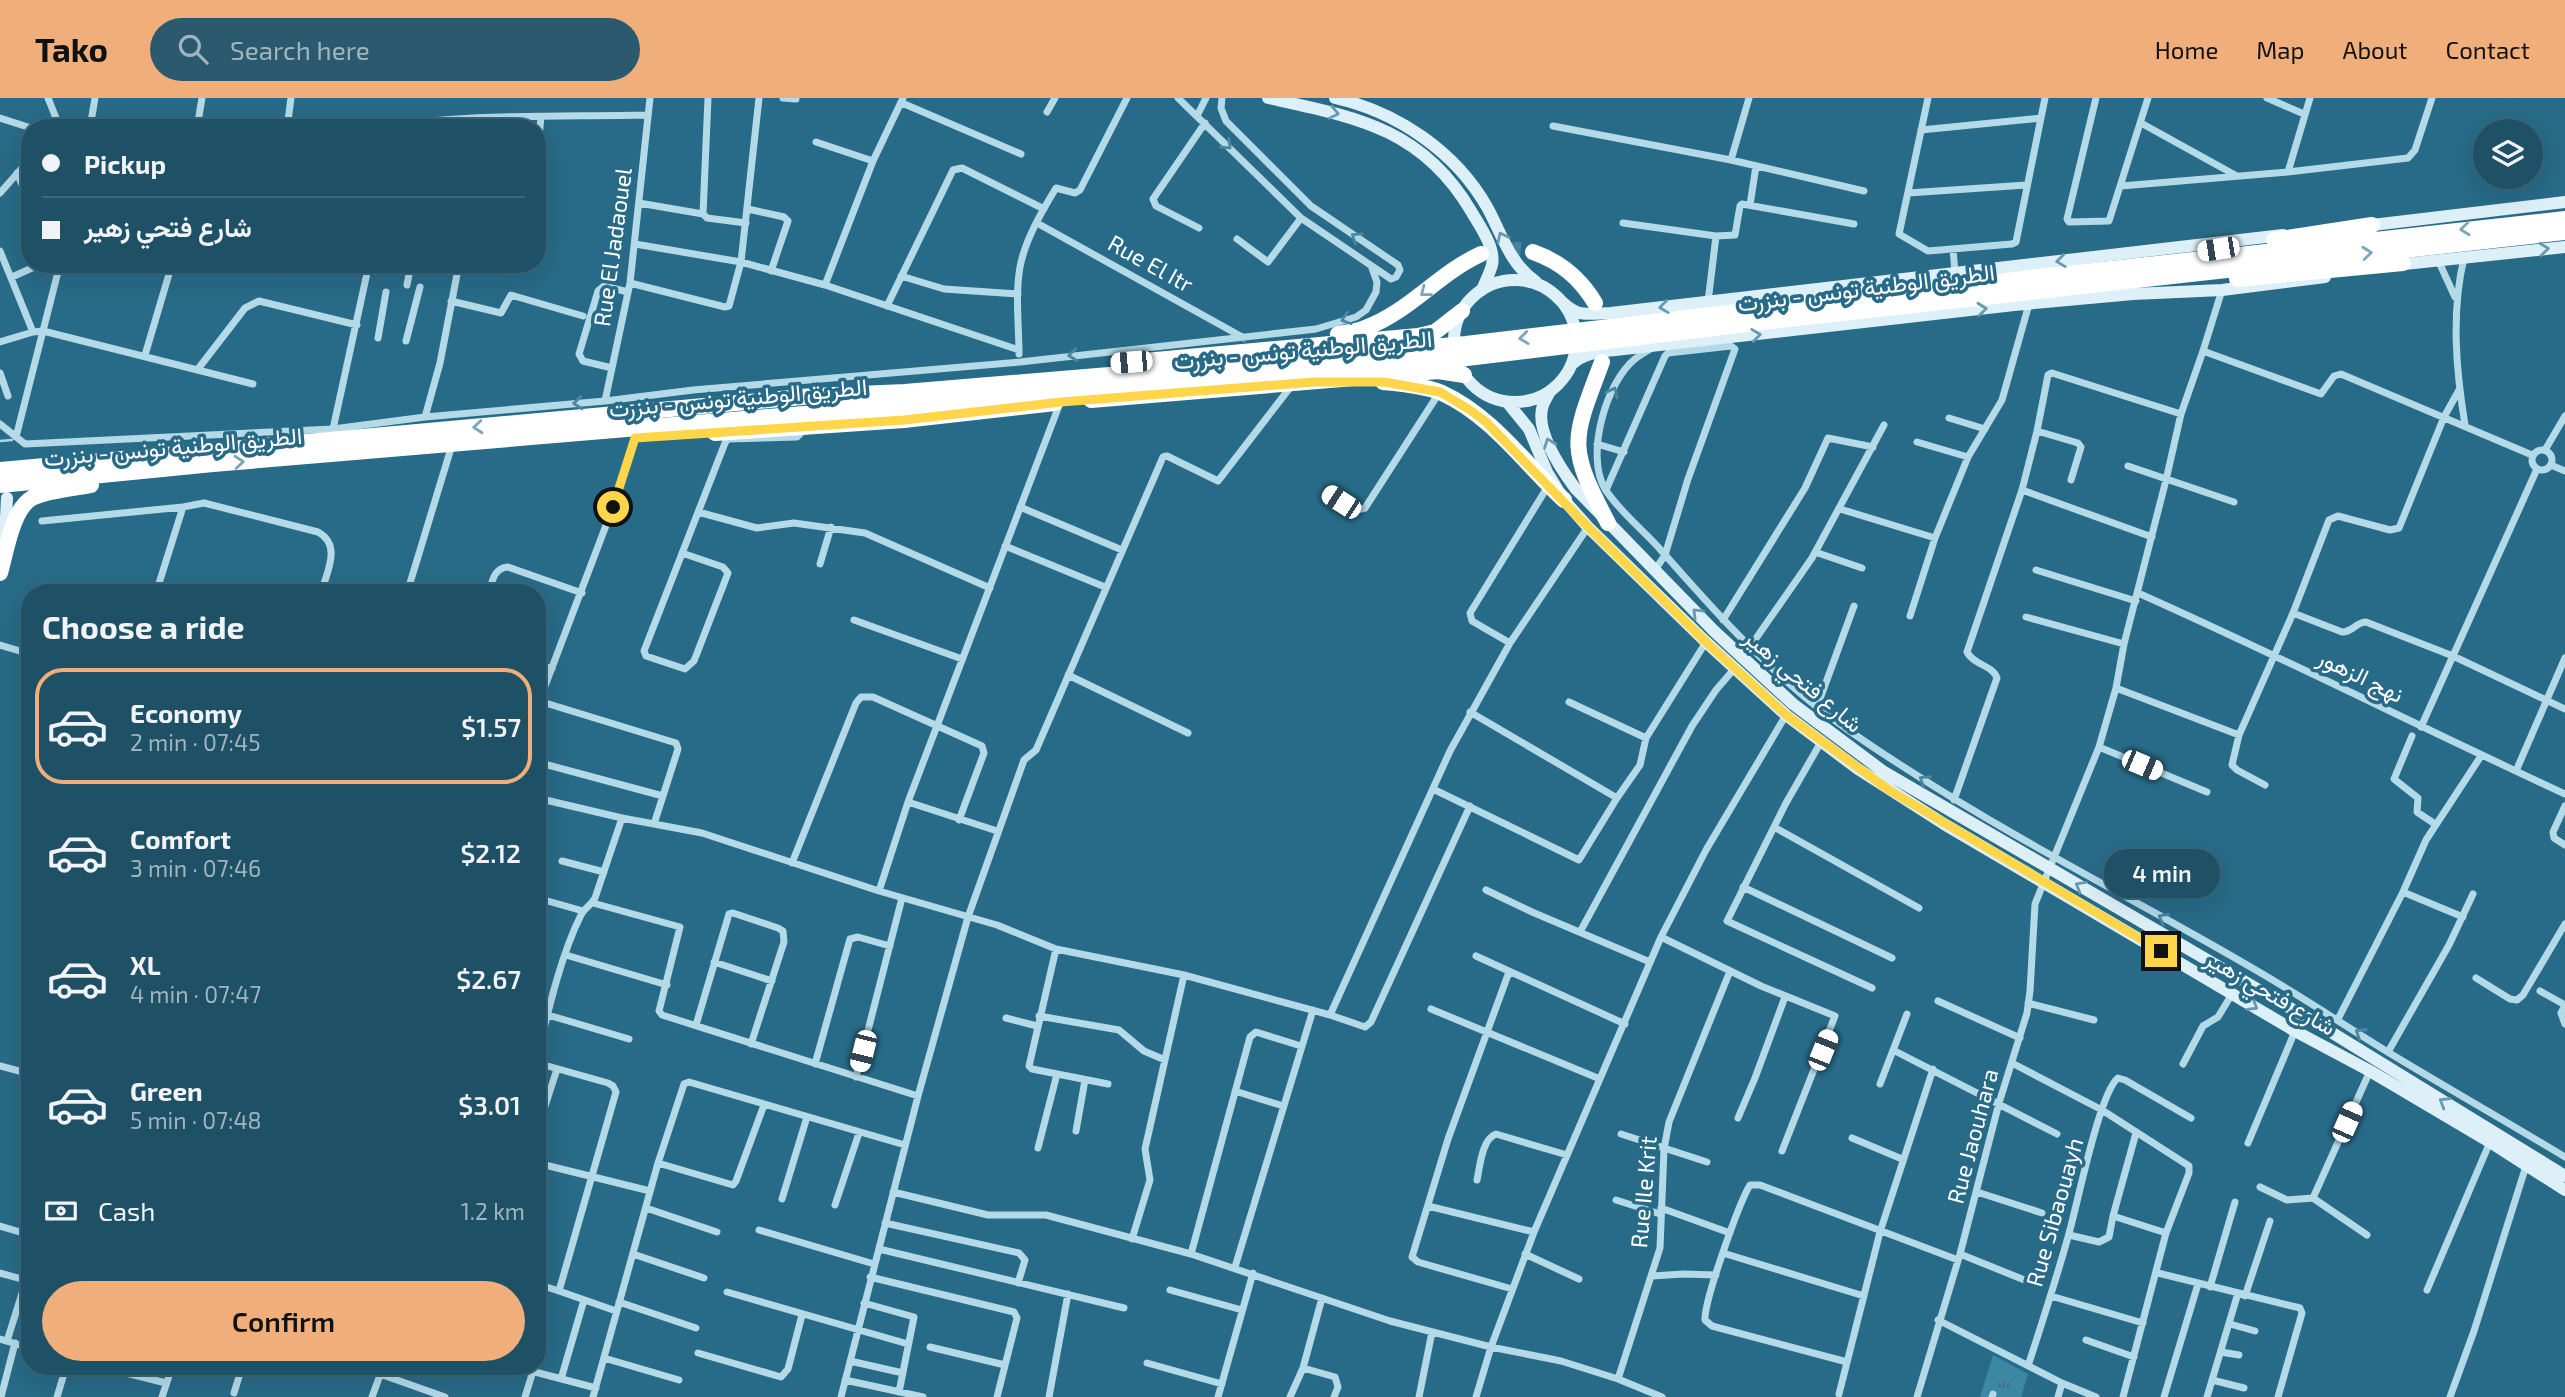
<!DOCTYPE html>
<meta charset="utf-8">
<style>
body{margin:0;font-family:"Exo 2",Vazirmatn,sans-serif;background:#2b5a6f;color:#f1f3f6;height:100vh;display:flex;flex-direction:column;font-size:26px;white-space:nowrap}
*{box-sizing:border-box;margin:0}
p{font-size:23px;color:#a1b5bf}
.icon{flex:none;width:38px;height:38px;fill:none;stroke:currentColor;stroke-width:2;stroke-linecap:round;stroke-linejoin:round}
.map{position:relative;flex:1;overflow:hidden}
.details{position:absolute;left:21px;top:486px;width:525px;height:791px;display:flex;flex-direction:column;background:#1e5066;border-radius:28px;box-shadow:0 7px 28px #0002,0 0 0 2px #3c677a}
.details>*{flex:none}
.top-card{position:absolute;left:21px;top:21px;width:525px;height:154px;border-radius:28px;box-shadow:0 7px 28px #0002,0 0 0 2px #3c677a;display:grid;align-content:center;height:154px;padding:0 21px;background:#1e5066}
.tools{position:absolute;left:2473px;top:21px;display:grid;gap:14px}
.tools a{display:grid;place-items:center;width:70px;height:70px;border-radius:50%;background:#1e5066;box-shadow:0 7px 28px #0002,0 0 0 2px #3c677a;font-size:35px}
.end{position:absolute;width:32px;height:32px;margin:-16px;border:9px solid #ffd54a;background:#111;box-shadow:0 0 0 4px #111}
.from{border-radius:50%}
.bubble{position:absolute;height:49px;border-radius:24px;background:#1e5066;box-shadow:0 7px 28px #0002,0 0 0 2px #3c677a;font-size:23px;font-weight:600;line-height:49px;text-align:center}
.car{position:absolute;width:21px;height:42px;margin:-21px -10px;border-radius:9px;box-shadow:0 0 5px 2px #0007;background:linear-gradient(#fff 24%,#345 0 40%,#fff 0 76%,#345 0 86%,#fff 0)}
.top-card b{display:flex;align-items:center;gap:24px;height:66px;font-size:26px}
.top-card b+b{border-top:2px solid #3c677a}
.top-card i{width:18px;height:18px;background:#f1f3f6}
ul{padding:0;list-style:none}
li{display:flex;align-items:center;gap:21px;height:116px;margin:0 14px 10px;padding:0 7px;border:4px solid transparent;border-radius:28px}
li div{flex:1}
li b{display:block;font-size:26px}
li em{font-style:normal;font-weight:600}
li.current{border-color:#f0af7a}
li>.icon{width:63px;height:63px;stroke-width:1.5}
h2{padding:0 21px;font-size:32px;line-height:84px}
.pay{display:flex;align-items:center;gap:18px;height:77px;padding:0 21px;font-size:26px}
.pay p{margin-inline-start:auto}
.primary-button{display:flex;gap:14px;margin-top:auto;padding:14px 21px}
.primary-button a{flex:1;height:80px;border-radius:42px;background:#f0af7a;color:#111;font-size:28px;font-weight:600;line-height:80px;text-align:center}
header{display:flex;align-items:center;gap:42px;box-sizing:border-box;height:98px;padding:0 35px;background:#f0af7a;color:#111}
header strong{font-size:33px}
nav{display:flex;gap:38px;margin-inline-start:auto;font-size:24px}
.search{width:490px;height:63px;background:#2b5a6f;display:flex;align-items:center;gap:18px;box-sizing:border-box;padding:0 24px;border-radius:38px;color:#a1b5bf;font-size:26px}
.map>svg:first-child{display:block}
.grass{fill:url(#grass-tufts)}
.lines{fill:none;stroke-linecap:round;stroke-linejoin:round}
.stream{stroke:#a8d7e9;stroke-width:2.5}
.highway-tunnel{stroke:#48819a;stroke-width:16;stroke-dasharray:16 8;stroke-linecap:butt}
.street{stroke:#b4dae8;stroke-width:7}
.secondary{stroke:#def0f7;stroke-width:12}
.highway{stroke:#fff;stroke-width:16}
.highway-bridge{stroke:#fff;stroke-width:16}
.oneway{stroke:#689aaf}
.oneway2{stroke:#4b87a0}
.oneway3{stroke:#7ea6b8}
.route{stroke:#ffd54a;stroke-width:9}
.labels{text-anchor:middle;dominant-baseline:central;stroke-width:7;stroke-linejoin:round;paint-order:stroke}
.street-label{font-size:23px;fill:#fff;stroke:#286b88}
</style>
<header>
<strong>Tako</strong>
<div class="search"><svg class="icon" aria-label="search" viewBox="0 0 24 24"><circle cx="10" cy="10" r="6"/><path d="M15 15l6 6"/></svg>Search here</div>
<nav><a>Home</a><a>Map</a><a>About</a><a>Contact</a></nav>
</header>
<div class="map">
<svg width="2565" height="1299" viewBox="0 0 2565 1299">
<defs>
<pattern id="grass-tufts" width="24" height="20" patternUnits="userSpaceOnUse" patternTransform="scale(1.75)"><rect width="24" height="20" fill="#3c87a4"/><path d="M3 7l-1-3M5 7V3M7 7l1-3M15 17l-1-3M17 17v-4M19 17l1-3" fill="none" stroke="#426f81"/></pattern>
</defs>
<rect width="100%" height="100%" fill="#286b88"/>
<path class="grass" d="M232 485 261 492 260 495H230Z
M1993 1257 2028 1276 2021 1299H1980Z"/>
<g class="lines">
<path class="stream" d="M0 343 12 342"/>
<path class="highway-tunnel" d="M1481 156 1517 152 1533 154"/>
<path class="street" d="M48 0 60 30
M708 0 703 116 707 120 746 125
M783 0 796 1
M1178 0 1301 120 1391 181 1396 179 1400 172 1398 167 1311 108 1226 23 1221 10 1222 0
M1928 0 1899 136 1928 153 2012 146 2016 144 2045 0
M2096 0 2067 121 2069 124 2109 123 2148 0
M2267 0 2304 16
M902 5 1021 56
M1047 14 1055 0
M1197 18 1206 0
M0 20 31 30
M2141 25 2235 77
M1553 28 1731 62 1864 93
M90 30 95 0
M197 30 202 0
M287 30 291 0
M373 30C464 15 556 19 648 17
M1921 32 2041 20
M816 44 873 63
M537 60 541 19
M1731 62 1749 0
M2288 74 2310 0
M17 75 30 105
M2121 88 2288 74 2408 60 2415 52 2432 0
M537 93 542 98 537 126
M0 95 30 61
M1908 95 2026 87
M639 105 703 116
M1750 107 1756 68
M748 111 784 119 788 123 771 173
M1037 125 1244 240
M1623 125 1716 138 1708 204
M1199 130 1156 108 1153 101 1205 25
M1716 138 1735 137 1740 108 1742 106 1854 126
M1237 141 1268 164 1301 120
M635 146 741 164 825 187 1019 252
M1953 151 1955 175
M0 153 33 234 43 233 253 286
M2464 160C2451 214 2456 272 2465 327
M2438 162 2455 199
M901 178 944 191 1018 196
M12 179 41 166
M630 185 725 209 729 208 741 164 759 0
M407 187 411 166
M825 187 873 63 903 0
M451 203 501 215 511 197 583 218
M887 208 953 72 962 70 1044 111
M378 240 386 194
M406 243 420 189
M0 244 33 234
M1652 250C1647 253 1640 257 1635 261 1606 284 1585 357 1605 391 1619 413 1642 431 1659 450 1704 501 1748 551 1800 595 1834 624 1872 649 1910 673 2021 745 2140 804 2254 871 2301 898 2345 928 2391 956 2449 991 2507 1024 2565 1059
M2203 253 2321 296 2334 278 2341 276 2532 357
M1019 256C1019 228 1015 197 1020 169 1025 142 1042 113 1056 90L1075 95 1080 92 1127 0
M145 257 172 166
M612 270 583 263 579 256 598 193 604 188 628 194
M198 271 245 210 259 203 357 227
M0 275 8 298
M605 303 630 185 650 0
M425 319 440 265 459 166
M1949 320 1985 331
M0 326 25 346 333 331 425 319 605 303 693 292 1020 264 1316 231 1356 219 1366 212 1376 194 1377 184 1372 170
M333 331 369 166
M2037 333 2078 345 2081 349 2071 382
M16 339 60 166
M1917 344 1968 359
M1597 346 1624 354
M2532 362a10 10 0 1 1 20 0a10 10 0 1 1-20 0Z
M2545 352 2565 318
M2551 367 2565 373
M2128 368 2234 404
M1606 392 1665 258 1668 255 1731 248 1735 251 1688 381 1665 457 1655 472
M2022 392 2152 439
M1327 395 1354 413 1365 410 1439 295
M1020 409 1122 452
M1840 411 1935 440
M698 414 757 430 794 425 865 435 990 490
M42 423 183 409 204 405 318 434C342 447 327 474 321 495
M1005 448 1105 489
M1815 454 1862 470
M682 455 723 469 728 475 694 563 685 571 646 558 644 553 725 345 728 341 797 339 805 331
M820 466 831 429
M2036 472 2136 503
M156 495 183 409
M407 495 452 347
M489 495C492 483 494 470 508 469L582 495
M2138 495C2282 559 2422 630 2565 696
M2293 515 2342 534C2353 534 2356 524 2366 524L2453 558 2565 611
M1910 518 1935 440 1968 359 2002 302 2029 206
M2026 519 2124 546
M854 522 962 561
M1723 522 1805 390 1828 340 1873 349
M1510 545 1472 523 1470 515 1548 388
M0 547 30 556
M1750 549 1812 460 1884 327
M537 566 552 571
M1068 577 1188 635
M2116 590 2239 637
M539 603 676 645 678 651 654 726
M1569 604 1646 640
M537 609 613 409 635 340
M1817 609 1854 508
M1470 614 1617 700
M2421 629 2537 371
M2412 638 2394 681 2418 700 2417 714 2435 726
M1821 644 1786 705 1727 823 1872 890
M2099 649 2207 694
M537 664 663 698
M2516 673 2565 560
M2265 687 2237 672 2232 667 2239 637 2293 515 2329 422 2338 418 2390 432 2399 430 2444 319 2459 292
M1433 691 1579 762 1617 700 1640 667 1646 640 1706 544
M537 700 622 720 702 735 879 793 997 827 1056 851 1184 877 1330 917 1450 653 1510 545 1588 429
M1954 702 1997 580C1993 567 1973 567 1967 554L2022 392 2037 333 2048 277 2052 275 2181 316
M908 704 997 733
M2565 708 2553 734 2554 740 2565 747
M1774 729 1919 810
M562 763 604 774
M792 765 856 605 861 599H873L982 648 984 655 959 722
M1743 789 1892 860
M1486 792 1532 814 1650 864
M879 793 908 704 1060 305
M2403 794 2463 819
M537 800 583 813
M593 805 680 829 659 913 662 917 918 998
M1580 834 1692 628 1716 592 1735 570
M1661 839 1761 888 1835 918 1782 1053
M1056 851 1029 968 1032 971 1108 986
M566 857 667 887
M1476 858 1625 926
M714 864 772 883
M1509 874 1448 1041 1412 1159 1418 1164 1512 1191
M2476 880 2510 901 2517 902 2523 897 2565 826
M2540 893 2565 907
M1938 903 2020 940
M2028 905 2094 922
M2565 907 2561 915 2565 926
M1431 911 1600 981
M548 917 629 941
M1330 917 1365 929 1371 924 1470 708
M1039 918 1119 932 1144 953 1165 962
M1006 920 1037 928
M2338 921 2403 794 2426 742 2481 658
M696 927 729 816 733 815 778 830 783 833 784 844 751 946
M1893 952 2057 1036
M2388 954 2449 847 2473 796
M537 960C548 914 560 859 581 817 584 810 591 808 595 800L622 720
M537 965 608 985 613 988 616 994 559 1193 537 1186
M2012 965 2102 1012 2189 1068V1075L2166 1135 2123 1299
M815 966 850 841 858 839 890 848
M2183 966 2203 928 2218 919 2232 896
M0 968 30 976
M856 979 902 800
M1880 986 1907 916
M1235 993 1283 1008
M1738 1020 1755 980 1785 899
M537 1033 557 971
M1076 1033 1085 982
M1621 1036 1707 1064
M1852 1040 1902 1061
M2248 1045 2295 933
M1038 1050 1057 976
M537 1065 650 1093
M658 1065 733 1087 736 1083 764 1007
M1477 1082C1480 1068 1482 1041 1496 1036L1567 1057
M2260 1089 2287 1102 2313 1100 2367 1137
M893 1094 988 1117H1046L1191 1156 1390 1223 1491 1249 1561 1263 1618 1281 1662 1299
M1977 1094 2042 1115
M2313 1100 2370 973
M782 1101 807 1019
M1616 1102 1660 1116
M835 1107 859 1035
M1428 1108 1534 1134
M646 1110 717 1134
M1661 1110 1730 1135
M2113 1118 2166 1135
M885 1125 1019 1155 1025 1162 1018 1185
M0 1128 30 1137
M759 1132 874 1166
M2069 1137 2099 1144 2109 1139 2113 1118 2136 1035
M1132 1141 1150 1082 1145 1051 1184 877
M879 1151 1124 1210
M1723 1155 1864 1198
M633 1156 704 1180
M1191 1156 1250 939 1256 934 1301 948
M1525 1156 1579 1181
M1960 1156 2027 1183
M1235 1169 1313 912
M0 1175 29 1183
M2158 1175 2300 1210 2302 1215 2278 1299
M1652 1178 1683 1176 1716 1177
M870 1179 1014 1214 1017 1220 997 1299
M2210 1189 2235 1104
M1170 1192 1242 1212
M2427 1192 2490 1044
M559 1193 616 1213
M727 1194 908 1246
M2051 1198 2143 1225
M2245 1198 2270 1123
M619 1204 696 1230
M864 1205 914 1219 899 1294
M1938 1222 2062 1285 2096 1299
M2230 1226 2255 1233
M0 1241 30 1250
M2086 1242 2134 1259
M7 1243 30 1170
M930 1249 1005 1267
M2221 1254 2239 1257
M698 1255 781 1279 788 1271 802 1217
M604 1260 679 1282
M850 1263 903 1275
M1847 1264 1712 1228 1705 1222C1704 1203 1739 1105 1750 1087H1760L1958 1162
M1147 1265 1222 1286
M2028 1268C2042 1225 2056 1182 2068 1139 2077 1109 2099 995 2118 980L2125 982 2191 1020
M102 1269 166 1285
M516 1269 596 1290
M1303 1270 1335 1279 1338 1289 1334 1299
M380 1276 445 1299
M561 1281 584 1202
M1618 1281 1660 1150 1664 1051 1669 1024 1730 873
M845 1282 923 1299
M2212 1282 2244 1290
M234 1295 242 1269
M1839 1296 1880 1134 1933 971
M1 1299 15 1245
M57 1299 66 1269
M162 1299 172 1269
M372 1299 383 1269
M525 1299 533 1273
M593 1299 658 1065 684 986 689 984 905 1047
M841 1299 918 998 968 819 1024 662 1036 652 1163 359 1167 358 1218 383 1292 287
M1049 1299 1068 1196
M1218 1299 1253 1175
M1290 1299 1303 1270 1322 1200
M1419 1299 1432 1234
M1476 1299 1491 1249 1534 1134 1661 839 1706 752 1786 617
M1917 1299 1960 1156 1999 1005 2027 915 2030 893 2035 806 2099 649 2116 590 2124 546 2166 382 2181 316 2203 253 2222 192
M1992 1299 1993 1296
M2058 1299 2062 1285
M2164 1299 2198 1186
M2207 1299 2238 1195
M2450 1299 2474 1233 2526 1068"/>
<path class="secondary" d="M1268 0C1355 19 1422 30 1471 113 1479 127 1496 150 1492 167 1490 175 1485 184 1482 192
M1335 0C1397 14 1455 53 1487 109 1502 136 1509 165 1536 184
M2364 128 2565 104
M2395 167 2565 149
M1454 243a61 61 0 1 1 122 0a61 61 0 1 1-122 0Z
M1557 199C1577 220 1583 216 1611 215L2283 137
M1571 267C1583 255 1598 254 1615 252L2014 207 2133 196 2222 192 2325 179
M1551 292C1548 297 1545 302 1543 307 1534 332 1561 371 1575 390L1714 533 1793 606 1884 674 2326 931 2565 1078
M1507 304 1529 331 1547 374 1564 402 1588 429 1706 544 1786 617 1858 671 1944 726 2295 933 2370 973 2490 1044 2565 1092
M1 443 6 420 7 400"/>
<path class="highway" d="M2274 142 2372 127
M1533 154C1561 164 1580 180 1595 205
M2237 181 2403 165
M1762 211 2038 179 2565 121
M1763 224 2565 134
M1338 236C1347 234 1357 234 1365 230 1409 214 1439 175 1481 156
M1134 264 1418 238 1435 234 1462 213
M1602 264C1572 343 1567 348 1608 425
M1383 284C1402 286 1425 288 1442 295 1492 318 1525 366 1564 402
M1091 302 1438 273 1464 277
M715 335 904 322 1055 305
M0 372 813 298 905 294 1181 271
M0 387 213 366 1182 284
M0 475C6 455 12 411 32 400 49 392 72 391 91 387"/>
<path class="highway-bridge" d="M1181 271 1466 246 1762 211
M1182 284 1467 260 1763 224"/>
</g>
<defs><path id="oneway-chevron" d="M-2-3.5L2.5 0L-2 3.5" fill="none" stroke-width="1.6" stroke-linecap="round" stroke-linejoin="round" transform="scale(1.75)"/></defs>
<g class="oneway">
<use href="#oneway-chevron" transform="translate(1334 15) rotate(13)"/>
<use href="#oneway-chevron" transform="translate(1502 139) rotate(-116)"/>
<use href="#oneway-chevron" transform="translate(2544 151) rotate(-6)"/>
<use href="#oneway-chevron" transform="translate(2061 163) rotate(173)"/>
<use href="#oneway-chevron" transform="translate(1664 209) rotate(173)"/>
<use href="#oneway-chevron" transform="translate(1982 211) rotate(-6)"/>
<use href="#oneway-chevron" transform="translate(1756 237) rotate(-7)"/>
<use href="#oneway-chevron" transform="translate(1549 345) rotate(-110)"/>
<use href="#oneway-chevron" transform="translate(1697 515) rotate(-135)"/>
<use href="#oneway-chevron" transform="translate(2080 788) rotate(-150)"/>
<use href="#oneway-chevron" transform="translate(2253 908) rotate(31)"/>
<use href="#oneway-chevron" transform="translate(2444 1004) rotate(-149)"/>
</g>
<g class="oneway2">
<use href="#oneway-chevron" transform="translate(1227 47) rotate(44)"/>
<use href="#oneway-chevron" transform="translate(1356 139) rotate(-146)"/>
<use href="#oneway-chevron" transform="translate(1346 221) rotate(162)"/>
<use href="#oneway-chevron" transform="translate(1073 257) rotate(174)"/>
<use href="#oneway-chevron" transform="translate(1613 294) rotate(-65)"/>
<use href="#oneway-chevron" transform="translate(578 305) rotate(175)"/>
<use href="#oneway-chevron" transform="translate(1924 682) rotate(-147)"/>
<use href="#oneway-chevron" transform="translate(2163 820) rotate(-151)"/>
<use href="#oneway-chevron" transform="translate(2360 935) rotate(-147)"/>
</g>
<g class="oneway3">
<use href="#oneway-chevron" transform="translate(2465 131) rotate(174)"/>
<use href="#oneway-chevron" transform="translate(2367 155) rotate(-6)"/>
<use href="#oneway-chevron" transform="translate(1425 194) rotate(142)"/>
<use href="#oneway-chevron" transform="translate(1524 240) rotate(173)"/>
<use href="#oneway-chevron" transform="translate(478 329) rotate(175)"/>
<use href="#oneway-chevron" transform="translate(239 364) rotate(-5)"/>
</g>
<g class="lines">
<path class="route" d="M613 409 635 340 904 322 1061 304 1314 284H1384L1440 294 1470 312 1486 324 1588 429 1706 544 1786 617 1889 692 2161 853"/>
</g>
<g class="labels">
<g class="street-label">
<text transform="translate(612 149) rotate(-82)">Rue El Jadaouel</text>
<text transform="translate(1151 165) rotate(29)">Rue El Itr</text>
<text transform="translate(1866 189) rotate(-7)">الطريق الوطنية تونس - بنزرت</text>
<text transform="translate(1303 251) rotate(-5)">الطريق الوطنية تونس - بنزرت</text>
<text transform="translate(738 299) rotate(-5)">الطريق الوطنية تونس - بنزرت</text>
<text transform="translate(173 348) rotate(-5)">الطريق الوطنية تونس - بنزرت</text>
<text transform="translate(2361 577) rotate(26)">نهج الزهور</text>
<text transform="translate(1804 582) rotate(40)">شارع فتحي زهير</text>
<text transform="translate(2271 894) rotate(30)">شارع فتحي زهير</text>
<text transform="translate(1972 1038) rotate(-75)">Rue Jaouhara</text>
<text transform="translate(1643 1094) rotate(-85)">Rue Ile Krit</text>
<text transform="translate(2054 1114) rotate(-74)">Rue Sibaouayh</text>
</g>
</g>
</svg>
<div class="tools">
<a><svg class="icon" aria-label="layers" viewBox="0 0 24 24"><path d="M12 4l9 5-9 5-9-5zM3 14l9 5 9-5"/></svg></a>
</div>
<i class="end from" style="left:613px;top:409px"></i>
<i class="end" style="left:2161px;top:853px"></i>
<div class="bubble" style="left:2104px;top:751px;width:116px">4 min</div>
<i class="car" style="left:2218px;top:151px;rotate:261deg"></i>
<i class="car" style="left:1131px;top:264px;rotate:265deg"></i>
<i class="car" style="left:1341px;top:404px;rotate:303deg"></i>
<i class="car" style="left:2142px;top:667px;rotate:113deg"></i>
<i class="car" style="left:1823px;top:952px;rotate:22deg"></i>
<i class="car" style="left:863px;top:953px;rotate:194deg"></i>
<i class="car" style="left:2347px;top:1024px;rotate:24deg"></i>
<div class="top-card">
<b><i class="from"></i>Pickup</b>
<b><i></i>شارع فتحي زهير</b>
</div>
<section class="details">
<h2>Choose a ride</h2>
<ul>
<li class="current"><svg class="icon" aria-label="car" viewBox="0 0 24 24"><path d="M5 17H2v-5l4-1 3-4h7l3 4 3 1v5h-3M9 17h6M6 11h13"/><circle cx="7" cy="17" r="2"/><circle cx="17" cy="17" r="2"/></svg><div><b>Economy</b><p>2 min · 07:45</p></div><em>$1.57</em></li>
<li><svg class="icon" aria-label="car" viewBox="0 0 24 24"><path d="M5 17H2v-5l4-1 3-4h7l3 4 3 1v5h-3M9 17h6M6 11h13"/><circle cx="7" cy="17" r="2"/><circle cx="17" cy="17" r="2"/></svg><div><b>Comfort</b><p>3 min · 07:46</p></div><em>$2.12</em></li>
<li><svg class="icon" aria-label="car" viewBox="0 0 24 24"><path d="M5 17H2v-5l4-1 3-4h7l3 4 3 1v5h-3M9 17h6M6 11h13"/><circle cx="7" cy="17" r="2"/><circle cx="17" cy="17" r="2"/></svg><div><b>XL</b><p>4 min · 07:47</p></div><em>$2.67</em></li>
<li><svg class="icon" aria-label="car" viewBox="0 0 24 24"><path d="M5 17H2v-5l4-1 3-4h7l3 4 3 1v5h-3M9 17h6M6 11h13"/><circle cx="7" cy="17" r="2"/><circle cx="17" cy="17" r="2"/></svg><div><b>Green</b><p>5 min · 07:48</p></div><em>$3.01</em></li>
</ul>
<div class="pay"><svg class="icon" aria-label="cash" viewBox="0 0 24 24"><path d="M3 7h18v10H3z"/><circle cx="12" cy="12" r="2"/></svg>Cash<p>1.2 km</p></div>
<div class="primary-button"><a>Confirm</a></div>
</section>
</div>
